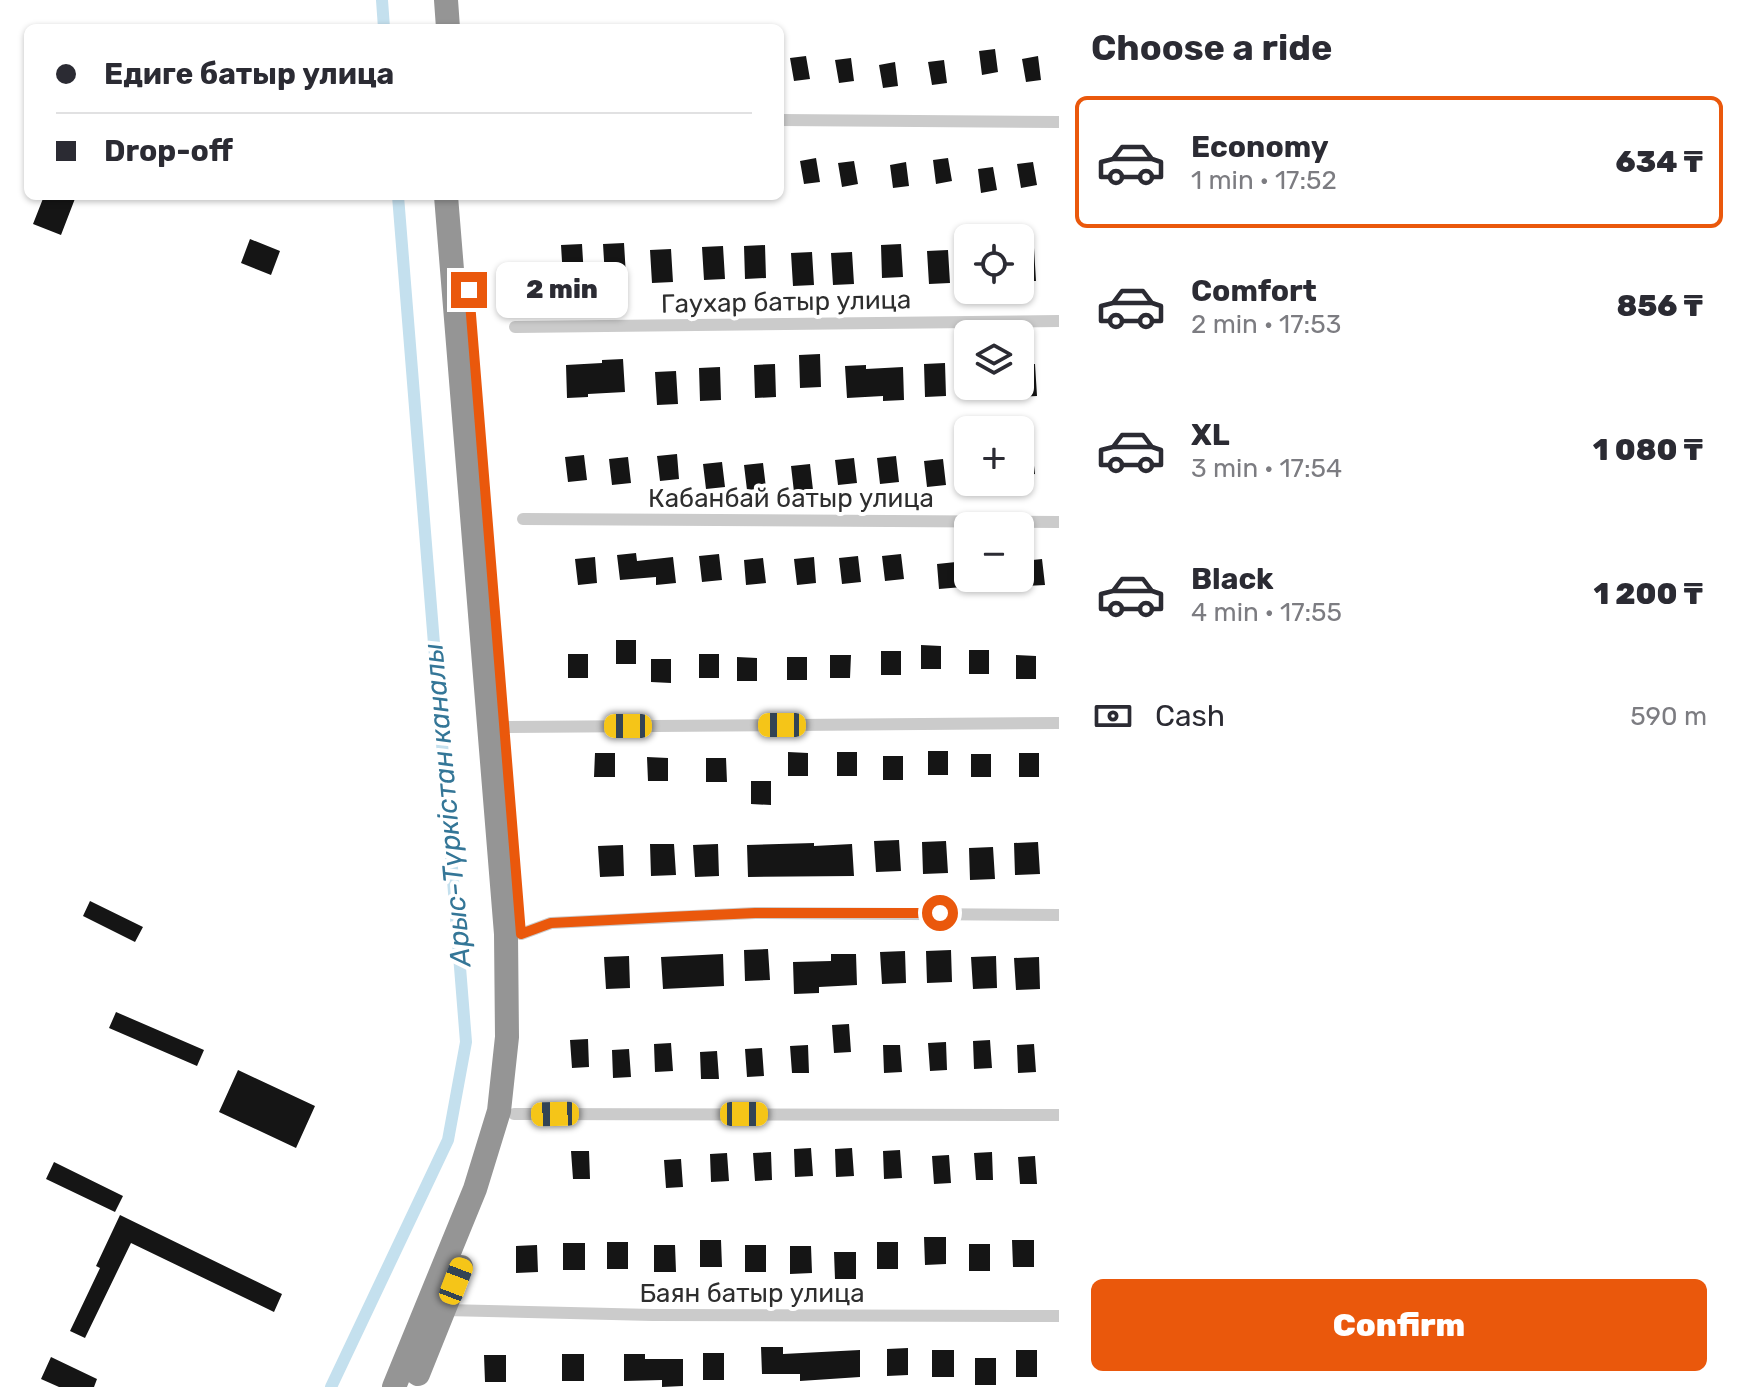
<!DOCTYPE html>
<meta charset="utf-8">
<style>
body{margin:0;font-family:Rubik,sans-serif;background:#f2f2f3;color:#2b2b33;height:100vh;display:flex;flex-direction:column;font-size:30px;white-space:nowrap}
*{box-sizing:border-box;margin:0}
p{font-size:26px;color:#7c7c81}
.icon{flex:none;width:44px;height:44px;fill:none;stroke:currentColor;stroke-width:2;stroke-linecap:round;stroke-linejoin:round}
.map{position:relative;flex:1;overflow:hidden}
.details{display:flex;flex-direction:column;background:#fff;width:680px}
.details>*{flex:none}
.top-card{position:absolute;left:24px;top:24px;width:760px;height:176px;border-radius:12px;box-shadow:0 2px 6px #0004;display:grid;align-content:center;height:176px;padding:0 32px;background:#fff}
.controls{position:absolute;left:954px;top:224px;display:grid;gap:16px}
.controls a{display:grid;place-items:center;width:80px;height:80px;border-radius:12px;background:#fff;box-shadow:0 2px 6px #0004;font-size:40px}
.end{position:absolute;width:36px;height:36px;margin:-18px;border:10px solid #ea580c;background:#fff;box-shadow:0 0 0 4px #fff}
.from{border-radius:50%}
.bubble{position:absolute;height:56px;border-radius:12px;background:#fff;box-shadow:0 2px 6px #0004;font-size:26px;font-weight:800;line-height:56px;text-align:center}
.car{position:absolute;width:24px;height:48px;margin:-24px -12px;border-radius:10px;box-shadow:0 0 6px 2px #0007;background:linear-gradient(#f5c518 24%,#345 0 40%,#f5c518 0 76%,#345 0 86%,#f5c518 0)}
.top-card b{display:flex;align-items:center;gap:28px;height:76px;font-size:30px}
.top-card b+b{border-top:2px solid #e1e1e2}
.top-card i{width:20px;height:20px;background:#2b2b33}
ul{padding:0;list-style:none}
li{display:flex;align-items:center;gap:24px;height:132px;margin:0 16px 12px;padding:0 16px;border:4px solid transparent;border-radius:12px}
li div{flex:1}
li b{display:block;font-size:30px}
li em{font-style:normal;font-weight:800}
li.active{border-color:#ea580c}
li>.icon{width:72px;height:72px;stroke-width:1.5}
h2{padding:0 32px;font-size:36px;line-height:96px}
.pay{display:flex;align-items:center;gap:20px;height:88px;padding:0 32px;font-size:30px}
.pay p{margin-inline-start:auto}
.primary-button{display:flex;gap:16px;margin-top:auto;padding:16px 32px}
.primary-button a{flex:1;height:92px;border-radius:12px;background:#ea580c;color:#fff;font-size:32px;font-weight:800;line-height:92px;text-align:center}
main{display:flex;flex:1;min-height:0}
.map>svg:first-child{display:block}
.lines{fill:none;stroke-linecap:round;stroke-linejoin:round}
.canal{stroke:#c4e0ee;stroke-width:12}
.building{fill:#151515}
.street{stroke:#cbcbcb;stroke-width:12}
.highway{stroke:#959595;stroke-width:24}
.route{stroke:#ea580c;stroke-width:10}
.labels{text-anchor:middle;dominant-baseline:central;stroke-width:8;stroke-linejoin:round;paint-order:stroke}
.street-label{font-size:26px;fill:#2e2e2e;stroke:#fff}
.water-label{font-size:28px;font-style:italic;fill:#347697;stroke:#fff}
</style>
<main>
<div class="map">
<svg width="1059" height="1387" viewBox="0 0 1059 1387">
<rect width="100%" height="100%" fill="#fff"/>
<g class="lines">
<path class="canal" d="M382 0 384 28
M331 1387 448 1140 466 1042 398 196"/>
</g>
<path class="building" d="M995 49 998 72 982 75 979 51Z
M806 56 810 79 794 81 790 58Z
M1038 56 1041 80 1026 82 1022 59Z
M851 58 854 81 839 83 835 60Z
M944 60 947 83 932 85 928 62Z
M895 62 898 86 883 88 879 65Z
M816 158 820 182 804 184 800 161Z
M948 158 952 181 936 184 933 160Z
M854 161 858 184 842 187 838 163Z
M906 162 909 186 893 188 890 165Z
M1033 162 1037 185 1021 188 1017 164Z
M993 167 997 190 981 193 978 169Z
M44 196H76L61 235 33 224Z
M250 239 280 251 271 275 241 263Z
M624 243 626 276 605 277 603 244Z
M582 244 584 277 563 278 561 245Z
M901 244 903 277 882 278 881 245Z
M765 245 766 278 745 279 744 246Z
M723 246 725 279 704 280 702 247Z
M1034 248 1036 281H1020V249Z
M671 249 673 282 652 283 650 250Z
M948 250 950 283 929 284 927 251Z
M812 252 814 285 793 286 791 253Z
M852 252 854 284 833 285 831 253Z
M820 354 821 387 800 388 799 355Z
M623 359 625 392 588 394V397L567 398 566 365 602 363V360Z
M945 363 946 396 925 397 924 364Z
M775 364 776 397 755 398 754 365Z
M1020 364H1035L1037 396 1016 397 1015 386H1020Z
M866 365V369L903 367 904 400 883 401V396L847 398 845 366Z
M720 367 721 400 700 401 699 368Z
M676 371 678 404 657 405 655 372Z
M1032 449 1035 474 1020 476V450Z
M677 454 679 479 660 481 657 456Z
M584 455 587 480 568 482 565 457Z
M896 456 899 482 880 484 877 458Z
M628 457 631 483 612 485 609 459Z
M854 458 857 483 838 485 835 460Z
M943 459 946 485 927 487 924 461Z
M722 462 725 487 706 489 703 464Z
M763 463 766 488 747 490 744 465Z
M810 464 813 490 794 492 791 466Z
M636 553 637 561 673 557 676 583 656 585V577L620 580 617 555Z
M719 554 722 580 702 582 699 556Z
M901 554 904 579 885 581 882 556Z
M858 556 861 582 842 584 839 558Z
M595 557 597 583 578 585 575 559Z
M814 557 816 583 797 585 794 559Z
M763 558 766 583 746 585 744 560Z
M1042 559 1045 585 1025 586 1023 561Z
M956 562 958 578H986V585L939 589 937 564Z
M616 640H636V664H616Z
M921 645 941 646V669H921Z
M969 650H989V674H969Z
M881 651H901V675H881Z
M568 654H588V678H568Z
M699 654H719V678H699Z
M830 655H851L850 678H830Z
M1016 655 1036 656V679H1016Z
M737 657 757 658V681H737Z
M787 657H807V680H787Z
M651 659H671V683L651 682Z
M928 751H948V775H928Z
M788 752 808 753V776H788Z
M837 752H857V776H837Z
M595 753H615V777H594Z
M1019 753H1039V777H1019Z
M971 754H991V777H971Z
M883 756H903V780H883Z
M647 757 668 758V781H648Z
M706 758H726L727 782H706Z
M751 781H771V805L751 804Z
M899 840 901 871 876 872 874 841Z
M946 841 948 873 923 874 922 842Z
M1038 842 1040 874 1015 875 1014 843Z
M814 843V846L852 844 854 876 748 877 747 845Z
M650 844H674L676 875 651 876Z
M718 844 719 876 695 877 693 845Z
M623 845 624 876 600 877 598 846Z
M993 847 995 879 970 880 969 848Z
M90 901 143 927 135 942 83 916Z
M768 949 770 980 745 981 744 950Z
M951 950 952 982 927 983 926 951Z
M905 951 906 983 882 984 880 952Z
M723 954 724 986 663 989 661 957Z
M831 954H856L857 985 819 987V993L794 994 793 962 831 961Z
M629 956 630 988 606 989 604 957Z
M996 956 997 988 973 989 971 957Z
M1039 957 1040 989 1016 990 1014 958Z
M116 1012 204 1050 197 1066 109 1028Z
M849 1024 851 1052 834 1053 832 1025Z
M588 1039 589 1067 572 1068 570 1040Z
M990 1040 992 1068 974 1069 973 1041Z
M946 1042 947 1070 930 1071 928 1043Z
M671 1043 673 1071 655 1072 654 1044Z
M1034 1044 1036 1072 1018 1073 1017 1045Z
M808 1045 809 1073H792L790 1046Z
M883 1045H900L902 1072 884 1073Z
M762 1048 764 1076 747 1077 745 1049Z
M629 1049 631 1077 613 1078 612 1050Z
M717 1051 719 1079H701L700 1052Z
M238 1070 315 1106 296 1148 219 1112Z
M811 1148 813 1176 795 1177 794 1149Z
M852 1148 854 1176 836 1177 835 1149Z
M900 1150 902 1178 884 1179 883 1151Z
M571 1151H589L590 1179H573Z
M771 1152 772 1180 755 1181 753 1153Z
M992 1152 993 1180H976L974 1153Z
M727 1153 729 1181 711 1182 710 1154Z
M949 1155 951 1183 934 1184 932 1156Z
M1035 1156 1037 1184H1020L1018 1157Z
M681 1159 683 1187 666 1188 664 1160Z
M54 1162 123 1196 115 1212 46 1179Z
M120 1215 282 1294 274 1312 131 1243 85 1338 70 1331 100 1268 96 1266Z
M924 1237H946V1264L925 1265Z
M700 1240H721L722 1267H700Z
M1012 1240H1034V1267H1013Z
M607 1242H628V1269H607Z
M877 1242H898V1269H877Z
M563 1243H585V1270H563Z
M969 1244H990V1271H969Z
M537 1245 538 1272 516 1273V1246Z
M654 1245H675L676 1272H654Z
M745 1245H766V1272H745Z
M790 1246H811L812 1273 790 1274Z
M834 1252H856V1279H835Z
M761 1347H783V1354L860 1350V1377L800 1381V1374H762Z
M908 1348V1375L887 1376V1349Z
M932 1350H954V1377H932Z
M1016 1350H1037V1377H1016Z
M703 1353H724V1380H703Z
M562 1354H584V1381H562Z
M624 1354H645V1359H683V1386L662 1387V1380L624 1381Z
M484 1355H506V1382H485Z
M51 1357 97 1379 94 1387H59L41 1379Z
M975 1358H996V1385H975Z"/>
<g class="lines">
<path class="street" d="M780 120 1059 122
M515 327 1059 321
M523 519 1059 522
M504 727 1059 723
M521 934 551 923 755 913 1059 915
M514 1114 1059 1115
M445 1310 653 1315 1059 1316"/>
<path class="highway" d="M446 0 448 28
M418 1374 461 1267
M394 1387 475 1189 499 1111 507 1037 506 934 446 196"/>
</g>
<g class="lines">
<path class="route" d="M469 290 521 934 551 923 668 917 755 913H940"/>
</g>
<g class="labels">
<g class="street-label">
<text transform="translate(786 302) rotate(-1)">Гаухар батыр улица</text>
<text x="791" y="498">Кабанбай батыр улица</text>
<text x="752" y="1293">Баян батыр улица</text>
</g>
<g class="water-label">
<text transform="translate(447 805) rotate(-95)">Арыс-Түркістан каналы</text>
</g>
</g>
</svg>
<div class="controls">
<a><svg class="icon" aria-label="locate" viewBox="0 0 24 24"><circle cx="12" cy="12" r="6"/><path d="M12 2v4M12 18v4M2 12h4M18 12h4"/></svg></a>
<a><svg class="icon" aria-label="layers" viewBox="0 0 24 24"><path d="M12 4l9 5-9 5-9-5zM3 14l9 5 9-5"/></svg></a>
<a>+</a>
<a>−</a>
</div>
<i class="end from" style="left:940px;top:913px"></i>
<i class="end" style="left:469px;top:290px"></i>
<div class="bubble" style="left:496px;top:262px;width:132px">2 min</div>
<i class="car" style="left:782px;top:725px;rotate:270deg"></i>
<i class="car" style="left:628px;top:726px;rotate:270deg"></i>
<i class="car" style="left:555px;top:1114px;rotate:269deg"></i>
<i class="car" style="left:744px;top:1114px;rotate:90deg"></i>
<i class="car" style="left:456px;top:1281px;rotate:21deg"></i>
<div class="top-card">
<b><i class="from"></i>Едиге батыр улица</b>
<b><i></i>Drop-off</b>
</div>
</div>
<section class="details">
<h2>Choose a ride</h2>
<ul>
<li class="active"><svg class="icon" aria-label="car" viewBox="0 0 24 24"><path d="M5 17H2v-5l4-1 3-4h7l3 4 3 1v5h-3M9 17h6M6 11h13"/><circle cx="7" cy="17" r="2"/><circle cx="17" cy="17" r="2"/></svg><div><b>Economy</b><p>1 min · 17:52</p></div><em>634 ₸</em></li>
<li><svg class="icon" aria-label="car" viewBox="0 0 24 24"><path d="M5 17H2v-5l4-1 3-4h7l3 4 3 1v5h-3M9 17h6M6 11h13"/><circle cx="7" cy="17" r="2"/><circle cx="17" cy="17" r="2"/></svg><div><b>Comfort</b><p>2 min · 17:53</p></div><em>856 ₸</em></li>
<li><svg class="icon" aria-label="car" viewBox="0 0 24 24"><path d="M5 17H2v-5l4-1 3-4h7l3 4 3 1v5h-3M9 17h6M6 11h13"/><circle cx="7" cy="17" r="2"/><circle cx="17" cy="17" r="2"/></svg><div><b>XL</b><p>3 min · 17:54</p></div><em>1 080 ₸</em></li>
<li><svg class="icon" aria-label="car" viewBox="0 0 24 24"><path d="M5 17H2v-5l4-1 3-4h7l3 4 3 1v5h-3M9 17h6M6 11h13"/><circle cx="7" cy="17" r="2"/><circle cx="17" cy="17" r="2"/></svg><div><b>Black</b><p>4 min · 17:55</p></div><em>1 200 ₸</em></li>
</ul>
<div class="pay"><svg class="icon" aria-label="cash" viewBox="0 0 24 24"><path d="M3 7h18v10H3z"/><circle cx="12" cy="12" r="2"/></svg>Cash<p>590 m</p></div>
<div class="primary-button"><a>Confirm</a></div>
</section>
</main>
